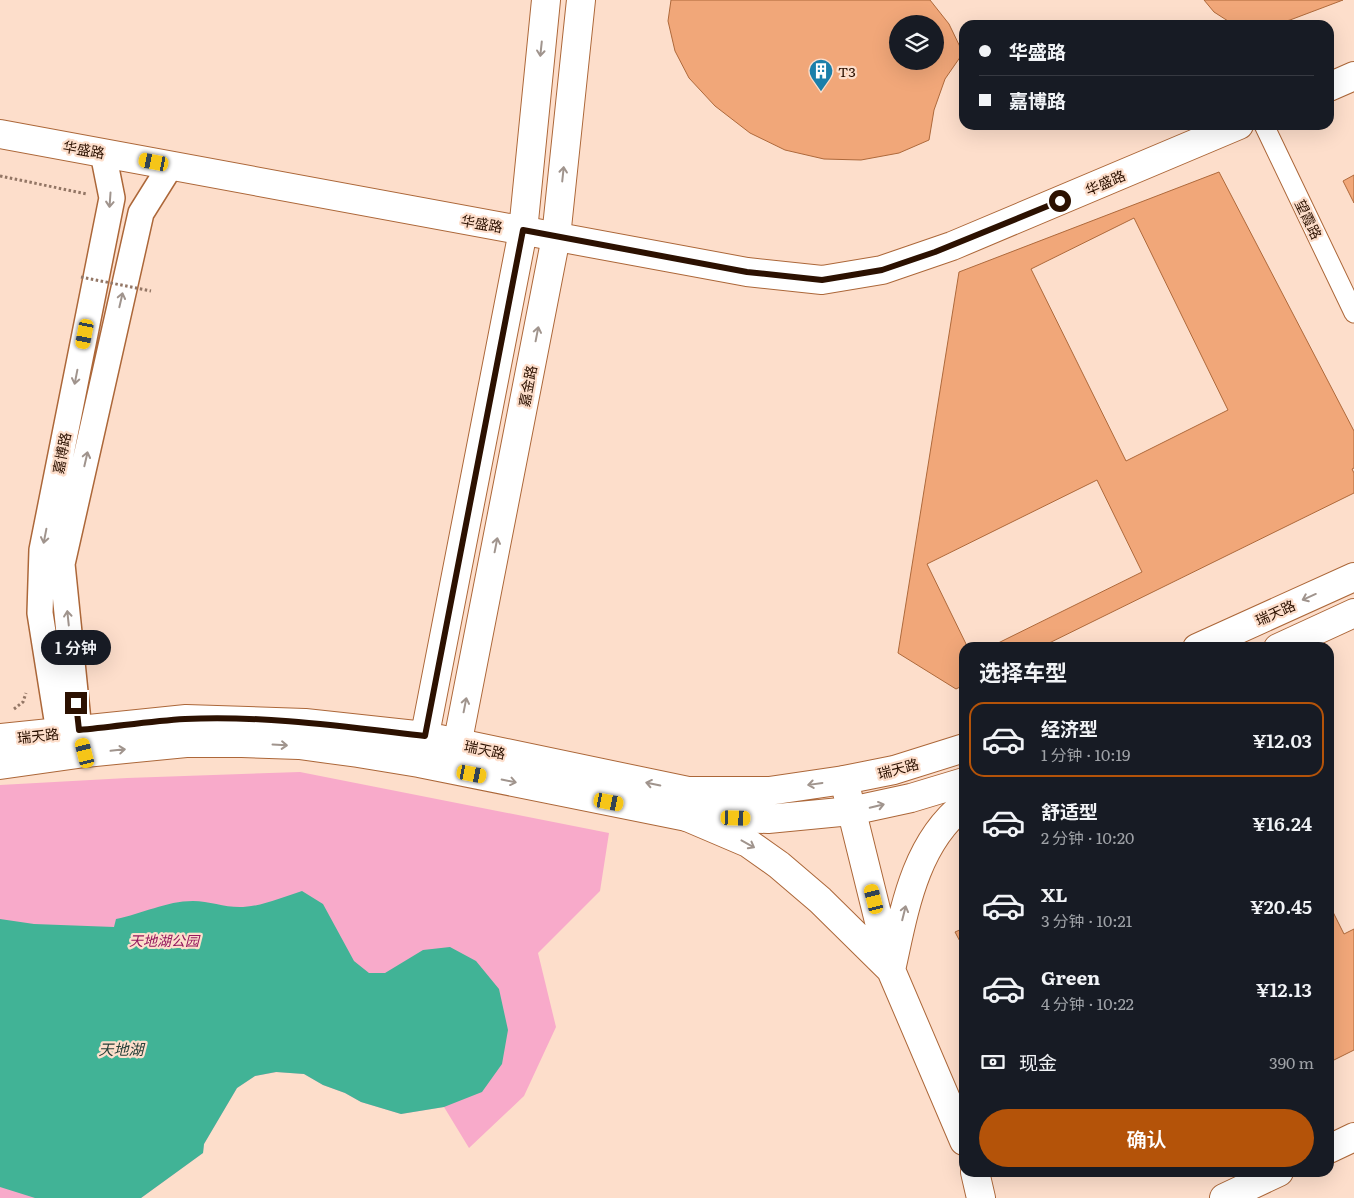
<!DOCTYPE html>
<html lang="zh">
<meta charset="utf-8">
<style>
body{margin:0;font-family:Literata,"Noto Sans SC",serif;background:#242831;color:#f1f3f6;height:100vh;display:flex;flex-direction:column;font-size:19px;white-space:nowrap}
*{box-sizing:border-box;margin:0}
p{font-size:16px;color:#9ea1a6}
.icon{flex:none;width:28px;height:28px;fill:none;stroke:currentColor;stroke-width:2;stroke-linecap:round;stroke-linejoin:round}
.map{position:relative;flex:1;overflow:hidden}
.drawer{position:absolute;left:959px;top:642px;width:375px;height:535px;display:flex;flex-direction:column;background:#171b24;border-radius:15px;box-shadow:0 5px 20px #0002}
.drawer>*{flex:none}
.top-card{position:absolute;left:959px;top:20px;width:375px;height:110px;border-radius:15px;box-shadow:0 5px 20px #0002;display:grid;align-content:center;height:110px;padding:0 20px;background:#171b24}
.controls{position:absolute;left:889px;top:15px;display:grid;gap:10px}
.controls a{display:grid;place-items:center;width:55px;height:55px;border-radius:50%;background:#171b24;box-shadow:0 5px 20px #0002;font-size:25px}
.end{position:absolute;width:22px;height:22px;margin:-11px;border:6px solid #2c1101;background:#fff;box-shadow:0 0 0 2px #fff}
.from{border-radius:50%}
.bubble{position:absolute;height:35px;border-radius:18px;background:#171b24;box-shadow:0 5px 20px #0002;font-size:16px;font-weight:600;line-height:35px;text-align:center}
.car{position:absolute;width:15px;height:30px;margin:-15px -8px;border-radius:6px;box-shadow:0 0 4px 1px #0007;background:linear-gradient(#f5c518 24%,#345 0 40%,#f5c518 0 76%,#345 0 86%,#f5c518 0)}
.top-card b{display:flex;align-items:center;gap:18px;height:48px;font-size:19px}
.top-card b+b{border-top:1px solid #363941}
.top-card i{width:12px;height:12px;background:#f1f3f6}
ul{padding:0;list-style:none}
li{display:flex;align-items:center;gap:15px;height:75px;margin:0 10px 8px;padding:0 10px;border:2px solid transparent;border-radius:15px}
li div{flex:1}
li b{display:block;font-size:19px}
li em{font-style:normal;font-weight:600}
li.on{border-color:#b45309}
li>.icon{width:45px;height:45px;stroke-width:1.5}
h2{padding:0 20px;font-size:22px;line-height:60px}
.pay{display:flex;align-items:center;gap:12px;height:55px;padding:0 20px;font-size:19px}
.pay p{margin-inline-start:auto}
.button{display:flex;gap:10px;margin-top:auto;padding:10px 20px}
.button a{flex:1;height:58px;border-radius:30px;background:#b45309;color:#fff;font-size:20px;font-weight:600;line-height:58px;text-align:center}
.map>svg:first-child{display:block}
.green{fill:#f8aaca}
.water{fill:#41b396}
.building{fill:#f1a779;stroke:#ae693b;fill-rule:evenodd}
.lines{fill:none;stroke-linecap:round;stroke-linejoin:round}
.pedestrian-casing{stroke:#ac6739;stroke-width:21}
.minor-casing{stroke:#ac6739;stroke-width:28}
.tertiary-casing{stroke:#ac6739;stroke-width:30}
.secondary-casing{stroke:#ac6739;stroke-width:30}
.path{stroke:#937665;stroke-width:3;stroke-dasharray:2.5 2.5;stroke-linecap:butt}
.pedestrian{stroke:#fff;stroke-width:19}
.minor{stroke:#fff;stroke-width:25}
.tertiary{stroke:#fff;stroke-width:28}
.secondary{stroke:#fff;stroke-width:28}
.path-bridge{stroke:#937665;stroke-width:3;stroke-dasharray:2.5 2.5;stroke-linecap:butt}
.oneway{stroke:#a0948d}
.route{stroke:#2c1101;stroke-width:6}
.labels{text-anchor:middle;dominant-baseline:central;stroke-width:4.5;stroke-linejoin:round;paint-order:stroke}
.poi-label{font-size:14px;fill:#2c1101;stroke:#fddecb;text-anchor:start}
.street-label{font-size:14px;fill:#2c1101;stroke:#fddecb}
.park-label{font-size:14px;font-style:italic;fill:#95185e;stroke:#fddecb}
.water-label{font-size:15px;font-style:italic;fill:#253e37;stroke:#fddecb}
</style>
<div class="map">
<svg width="1354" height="1198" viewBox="0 0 1354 1198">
<rect width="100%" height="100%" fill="#fddecb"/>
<path class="green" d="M300 772 609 833 600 891 538 953 556 1027 524 1096 469 1148 444 1107 401 1114 361 1102 345 1093 323 1085 304 1074 277 1072 255 1076 237 1088 204 1144 203 1153 141 1198H0V785L127 778Z"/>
<path class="water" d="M302 891 323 904 354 961 369 973H385L423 950 450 947 476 961 499 989 508 1030 502 1064 482 1092 444 1107 401 1114 361 1102 345 1093 323 1085 304 1074 276 1072 255 1076 237 1088 204 1144 203 1153 141 1198H35L0 1187V919L34 924 114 927 116 919C142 914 166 901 193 901 210 901 226 908 243 907 263 906 283 897 302 891Z"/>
<path class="building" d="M671 0H930L949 24 963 53 945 79 934 110 929 140 899 153 861 160 824 159 785 150 750 133 715 106 689 78 675 51 668 21ZM898 24H935V61H898Z
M1204 0H1343L1290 20 1271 25H1242L1228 21 1214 12Z
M1219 172 1354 431V468L1352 469 1354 473V493L1039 648H964V685L956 689 898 653 959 272Z
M1354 175V203L1343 181Z
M1134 218 1228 410 1126 461 1031 269Z
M1097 480 1142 572 988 648H968L927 564Z
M1329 904 1344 934 1354 929V1050L1330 1062 1329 1059Z
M964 928V949L955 932Z"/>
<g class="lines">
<defs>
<path id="pedestrian" d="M1264 125 1354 313"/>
<path id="minor" d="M84 748 79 731 62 564 141 213 171 165
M62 751 40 613 42 550 112 198 103 153"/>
<path id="tertiary" d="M1329 87 1354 76
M0 134 747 272 822 280 882 270 952 246 1239 125
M844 780 891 970 964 1141
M687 817 748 843 779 865 820 900 891 970C904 912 914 844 964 805
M1329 1149 1354 1137
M975 1172 981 1198
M1224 1198 1279 1172"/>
<path id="secondary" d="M1197 648 1354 577
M1278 648 1354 613
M0 738 186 719 305 723 425 736 688 791H769L844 780 894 770 964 748
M421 755 523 231 546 0
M454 761 556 237 581 0
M0 765 85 753 186 743H242L299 745 358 753 419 763 687 817 768 819 851 811 911 798 964 782"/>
</defs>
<use href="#pedestrian" class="pedestrian-casing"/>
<use href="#minor" class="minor-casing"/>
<use href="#tertiary" class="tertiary-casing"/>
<use href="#secondary" class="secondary-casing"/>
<path class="path" d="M0 176 87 194
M14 709 23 702 26 693"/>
<use href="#pedestrian" class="pedestrian"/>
<use href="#minor" class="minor"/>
<use href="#tertiary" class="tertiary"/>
<use href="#secondary" class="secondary"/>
<path class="path-bridge" d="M81 277 151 291"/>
</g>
<defs><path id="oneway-shaft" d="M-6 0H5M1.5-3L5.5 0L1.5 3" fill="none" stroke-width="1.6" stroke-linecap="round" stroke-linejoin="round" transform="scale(1.25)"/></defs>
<g class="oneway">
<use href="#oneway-shaft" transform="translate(541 49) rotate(96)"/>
<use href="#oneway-shaft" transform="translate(563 174) rotate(-84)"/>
<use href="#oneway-shaft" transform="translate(110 200) rotate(94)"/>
<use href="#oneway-shaft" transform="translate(121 300) rotate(-77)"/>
<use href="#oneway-shaft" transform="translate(537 334) rotate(-79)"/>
<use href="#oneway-shaft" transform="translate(76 377) rotate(101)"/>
<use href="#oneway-shaft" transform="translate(86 459) rotate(-77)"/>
<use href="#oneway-shaft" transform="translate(45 536) rotate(101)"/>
<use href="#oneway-shaft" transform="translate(496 545) rotate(-79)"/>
<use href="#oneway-shaft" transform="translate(1309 597) rotate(156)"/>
<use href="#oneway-shaft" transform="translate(68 618) rotate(-96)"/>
<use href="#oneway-shaft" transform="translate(465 705) rotate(-79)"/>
<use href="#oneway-shaft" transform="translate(280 745) rotate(3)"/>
<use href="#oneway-shaft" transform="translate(118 750) rotate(-6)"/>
<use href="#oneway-shaft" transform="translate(509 781) rotate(11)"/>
<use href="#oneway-shaft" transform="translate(653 784) rotate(-168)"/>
<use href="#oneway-shaft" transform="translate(815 784) rotate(172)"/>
<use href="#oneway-shaft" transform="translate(877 806) rotate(-13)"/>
<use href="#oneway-shaft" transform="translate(748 844) rotate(29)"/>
<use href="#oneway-shaft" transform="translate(904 913) rotate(-76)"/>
</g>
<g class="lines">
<path class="route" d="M76 703 79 730C114 727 150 721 185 719 264 715 347 727 425 736L523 230 747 272 822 280 882 270 935 252 1060 201"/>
</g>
<defs>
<symbol id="building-pin" viewBox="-11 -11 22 30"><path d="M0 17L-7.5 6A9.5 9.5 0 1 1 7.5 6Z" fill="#1b7faa" stroke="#fddecb"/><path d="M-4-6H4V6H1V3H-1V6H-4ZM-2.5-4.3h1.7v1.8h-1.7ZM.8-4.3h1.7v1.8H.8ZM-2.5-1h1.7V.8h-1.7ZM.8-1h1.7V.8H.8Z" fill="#fff"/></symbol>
</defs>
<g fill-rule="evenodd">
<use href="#building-pin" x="807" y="57" width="28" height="38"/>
</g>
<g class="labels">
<g class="poi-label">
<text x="838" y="71">T3</text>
</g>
<g class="street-label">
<text transform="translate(84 149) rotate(10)">华盛路</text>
<text transform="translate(1105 182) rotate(-23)">华盛路</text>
<text transform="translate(1309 219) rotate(64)">望霞路</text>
<text transform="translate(482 223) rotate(10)">华盛路</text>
<text transform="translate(527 386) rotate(-79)">嘉金路</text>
<text transform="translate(61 453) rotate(-79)">嘉博路</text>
<text transform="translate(1275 612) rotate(-24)">瑞天路</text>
<text transform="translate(38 735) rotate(-6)">瑞天路</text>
<text transform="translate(485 749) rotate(12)">瑞天路</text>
<text transform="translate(898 768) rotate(-15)">瑞天路</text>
</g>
<g class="park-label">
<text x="164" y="940">天地湖公园</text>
</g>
<g class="water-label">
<text x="121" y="1048">天地湖</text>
</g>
</g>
</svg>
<div class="controls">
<a><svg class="icon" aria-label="layers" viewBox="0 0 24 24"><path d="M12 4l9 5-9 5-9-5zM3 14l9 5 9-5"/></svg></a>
</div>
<i class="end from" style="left:1060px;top:201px"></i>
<i class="end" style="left:76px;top:703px"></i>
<div class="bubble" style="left:41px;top:630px;width:70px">1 分钟</div>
<i class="car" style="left:154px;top:162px;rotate:281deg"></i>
<i class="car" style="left:85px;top:334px;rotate:191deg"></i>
<i class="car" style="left:85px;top:753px;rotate:346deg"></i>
<i class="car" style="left:472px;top:774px;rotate:101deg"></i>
<i class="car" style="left:609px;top:802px;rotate:101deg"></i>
<i class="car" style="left:736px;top:818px;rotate:92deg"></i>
<i class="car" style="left:874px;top:899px;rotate:346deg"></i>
<div class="top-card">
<b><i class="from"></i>华盛路</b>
<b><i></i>嘉博路</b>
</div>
<section class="drawer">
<h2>选择车型</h2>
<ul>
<li class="on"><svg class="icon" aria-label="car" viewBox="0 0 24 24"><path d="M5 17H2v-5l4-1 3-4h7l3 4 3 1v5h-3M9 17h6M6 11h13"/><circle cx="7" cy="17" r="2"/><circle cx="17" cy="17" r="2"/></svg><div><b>经济型</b><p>1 分钟 · 10:19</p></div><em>¥12.03</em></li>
<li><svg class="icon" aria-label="car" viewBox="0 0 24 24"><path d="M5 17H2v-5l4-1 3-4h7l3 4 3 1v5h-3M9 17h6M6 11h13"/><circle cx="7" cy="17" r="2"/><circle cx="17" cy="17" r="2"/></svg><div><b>舒适型</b><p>2 分钟 · 10:20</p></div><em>¥16.24</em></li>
<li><svg class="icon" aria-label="car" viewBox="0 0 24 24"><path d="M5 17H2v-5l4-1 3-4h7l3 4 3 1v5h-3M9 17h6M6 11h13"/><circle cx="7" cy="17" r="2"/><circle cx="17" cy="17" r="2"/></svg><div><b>XL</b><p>3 分钟 · 10:21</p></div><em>¥20.45</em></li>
<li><svg class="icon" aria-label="car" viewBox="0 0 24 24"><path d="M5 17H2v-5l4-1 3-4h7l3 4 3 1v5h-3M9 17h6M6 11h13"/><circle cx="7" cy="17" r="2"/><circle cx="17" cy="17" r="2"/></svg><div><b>Green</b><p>4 分钟 · 10:22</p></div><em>¥12.13</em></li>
</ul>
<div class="pay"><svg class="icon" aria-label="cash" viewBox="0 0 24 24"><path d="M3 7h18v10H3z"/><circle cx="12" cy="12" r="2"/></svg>现金<p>390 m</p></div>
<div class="button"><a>确认</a></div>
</section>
</div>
